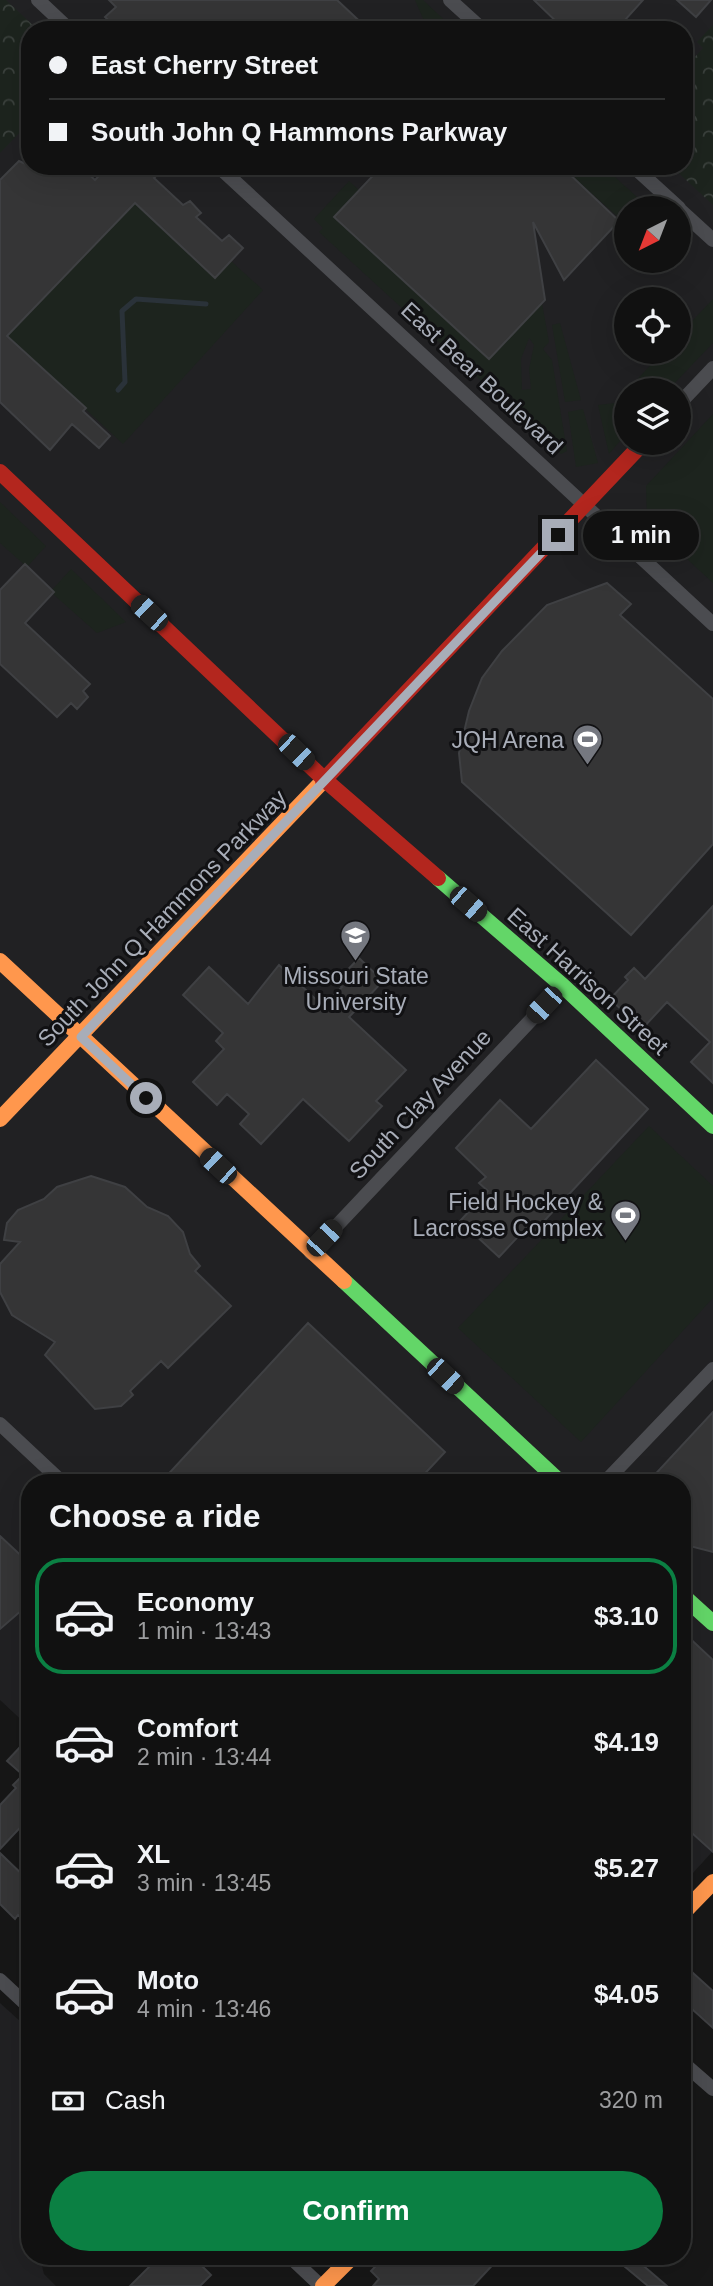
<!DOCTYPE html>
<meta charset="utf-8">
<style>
body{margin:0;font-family:Helvetica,sans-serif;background:#1e1f1f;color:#f1f3f6;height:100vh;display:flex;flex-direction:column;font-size:26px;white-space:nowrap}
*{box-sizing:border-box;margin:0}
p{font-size:23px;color:#9c9d9f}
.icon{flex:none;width:38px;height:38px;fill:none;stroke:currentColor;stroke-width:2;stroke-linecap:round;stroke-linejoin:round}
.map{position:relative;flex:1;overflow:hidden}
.sheet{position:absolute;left:21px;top:1474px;width:670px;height:791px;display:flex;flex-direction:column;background:#111;border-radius:28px;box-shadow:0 7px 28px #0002,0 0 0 2px #303131}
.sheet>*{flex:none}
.banner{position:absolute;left:21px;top:21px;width:672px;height:154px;border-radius:28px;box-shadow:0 7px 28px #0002,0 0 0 2px #303131;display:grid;align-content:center;height:154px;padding:0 28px;background:#111}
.needle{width:46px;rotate:222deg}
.tools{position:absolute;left:614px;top:196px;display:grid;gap:14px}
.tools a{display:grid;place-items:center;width:77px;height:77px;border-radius:50%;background:#111;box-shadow:0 7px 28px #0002,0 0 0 2px #303131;font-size:35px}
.end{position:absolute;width:32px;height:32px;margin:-16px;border:9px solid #a8adb8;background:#111;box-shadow:0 0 0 4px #111}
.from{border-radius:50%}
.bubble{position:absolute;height:49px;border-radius:24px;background:#111;box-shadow:0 7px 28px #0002,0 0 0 2px #303131;font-size:23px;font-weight:700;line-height:49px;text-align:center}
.car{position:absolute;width:21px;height:42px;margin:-21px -10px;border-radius:9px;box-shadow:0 0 5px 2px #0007;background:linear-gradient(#222 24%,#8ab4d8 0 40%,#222 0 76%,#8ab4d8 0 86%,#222 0)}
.banner b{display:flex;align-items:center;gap:24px;height:66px;font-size:26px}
.banner b+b{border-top:2px solid #303131}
.banner i{width:18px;height:18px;background:#f1f3f6}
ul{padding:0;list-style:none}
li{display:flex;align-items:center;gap:21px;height:116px;margin:0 14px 10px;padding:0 14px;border:4px solid transparent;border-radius:28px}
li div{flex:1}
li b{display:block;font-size:26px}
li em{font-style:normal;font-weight:700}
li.active{border-color:#0b8043}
li>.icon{width:63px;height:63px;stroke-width:1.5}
h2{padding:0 28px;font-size:32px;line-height:84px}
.pay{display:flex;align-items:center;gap:18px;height:77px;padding:0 28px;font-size:26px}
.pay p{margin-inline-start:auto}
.primary-button{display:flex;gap:14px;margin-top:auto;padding:14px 28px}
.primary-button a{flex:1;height:80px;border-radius:42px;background:#0b8043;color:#fff;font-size:28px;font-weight:700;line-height:80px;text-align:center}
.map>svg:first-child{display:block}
.built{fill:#212123;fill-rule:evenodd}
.green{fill:#1d241e;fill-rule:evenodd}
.forest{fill:url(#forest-crowns)}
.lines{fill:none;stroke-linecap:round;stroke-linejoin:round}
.stream{stroke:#2a3239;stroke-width:5}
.building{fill:#353536;stroke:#3f4043;stroke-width:2}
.street{stroke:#4b4c50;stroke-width:14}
.fast{stroke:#63d668;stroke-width:16}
.slow{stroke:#ff974d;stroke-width:16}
.jam{stroke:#b3261e;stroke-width:16}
.route{stroke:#a8adb8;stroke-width:9}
.labels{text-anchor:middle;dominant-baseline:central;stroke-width:6;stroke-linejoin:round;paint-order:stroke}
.street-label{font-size:23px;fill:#a8adb8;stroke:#111113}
.poi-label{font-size:23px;fill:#a8adb8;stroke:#111113;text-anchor:end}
</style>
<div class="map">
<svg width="713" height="2286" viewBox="0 0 713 2286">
<defs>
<pattern id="forest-crowns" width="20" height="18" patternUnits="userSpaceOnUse" patternTransform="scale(1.75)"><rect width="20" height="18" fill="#1d241e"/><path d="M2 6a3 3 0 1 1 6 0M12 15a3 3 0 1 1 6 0" fill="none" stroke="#3b413d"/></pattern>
</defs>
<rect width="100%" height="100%" fill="#171717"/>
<path class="built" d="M0 0H713V1851L683 1884 682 1482H30V1728L0 1700ZM30 30H684V166H30ZM626 208H679V261H626ZM626 299H679V352H626ZM626 390H679V443H626Z
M0 2003 30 2030V2256H51L41 2262 44 2274 56 2286H0Z"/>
<path class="green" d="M415 0H423L453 28 428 30Z
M561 166H603L649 208H626V224Z
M349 181 359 190 334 218 489 359 542 303 549 342 543 349 552 360 567 451 561 454 319 232 323 228 314 219ZM529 338 534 345 529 369 531 389 522 390 521 359Z
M135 203 214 278 231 261 263 290 123 444 7 336Z
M713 299V343L668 390H627L663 352H679V335Z
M560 323 581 400 565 402 552 325Z
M626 391V434L609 454 598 405 615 403Z
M583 409 598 463 576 467 568 412Z
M713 414V583L647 522 646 486Z
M0 502 46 546 27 567 0 543Z
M71 569 126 622 97 633 53 594 52 590Z
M649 1126 713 1186V1298L581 1442 458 1328Z"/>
<path class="forest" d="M0 0H6L38 30H30V122L0 153Z
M713 25V205L671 166H684V69L703 48 697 42Z"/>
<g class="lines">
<path class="stream" d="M118 390 125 382 122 311 136 299 206 304"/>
</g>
<path class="building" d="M109 0H337L369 30H119L105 17 116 7Z
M534 0H643L616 30H565Z
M677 0H711L696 17Z
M19 161 30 166H80L95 180 108 166H152L159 173 154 178 183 205 190 201 201 213 196 217 222 241 229 235 243 248 215 278 135 203 7 336 86 408 83 411 110 436 99 448 72 424 50 450 0 402V180Z
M382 166H561L619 221 564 280 533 222 545 300 489 359 334 217Z
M25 564 54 592 25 623 90 684 83 691 88 697 77 709 71 703 57 717 0 664V590Z
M607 583 631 604 620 615 713 699V844L631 935 462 782 459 753 469 711 482 678 502 651 547 605Z
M713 906V1083L691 1062 710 1042 667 1002 642 1029 610 999 628 980 625 977 634 968 645 979Z
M359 958 383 981 349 1017 406 1070 376 1101 382 1106 349 1141 303 1099 261 1144 240 1124 249 1114 227 1094 217 1105 193 1082 224 1049 216 1041 223 1033 183 995 209 967 248 1004 279 965 323 1006 342 987 336 982Z
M596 1060 648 1109 533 1233 527 1227 499 1257 460 1221 488 1191 479 1183 486 1177 456 1148 500 1100 531 1129Z
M91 1176 125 1187 147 1207 168 1216 183 1232 190 1254 200 1266 195 1271 231 1306 168 1368 161 1361 130 1391 133 1395 121 1406 95 1409 45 1355 55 1342 12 1315 0 1292V1264L20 1242 4 1240 7 1223 18 1210 44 1199 57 1187Z
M308 1323 445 1452 417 1482H161Z
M713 1412V1552L682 1544V1482H648Z
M0 1536 30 1564V1603L0 1629Z
M682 1631 713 1660V1852L682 1824V1732L688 1725 682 1720Z
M22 1745 30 1752V1817L0 1849V1805L16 1788 13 1785 23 1775 7 1761Z
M0 1853 30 1882V1926L18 1915 15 1919 0 1904Z
M682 1963 713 1991V2028L682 2000Z
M160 2256H192L211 2275 200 2286H130Z
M385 2256H501L473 2286H373L379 2279 371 2271Z
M612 2256H632L667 2286H648Z"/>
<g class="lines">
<path class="street" d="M38 0 70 30
M450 0 483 30
M218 166 713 624
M633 166 679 208
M679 209 713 240
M679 404 713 368
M311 1253 563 986
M0 1424 62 1482
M605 1482 713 1369
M0 1980 30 2008
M682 2062 713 2089
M289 2256 321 2286"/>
<path class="fast" d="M438 878 563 986 713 1126
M344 1281 560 1482
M682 1595 713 1623"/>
<path class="slow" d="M0 961 344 1281
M0 1119 323 781
M682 1914 713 1882
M323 2286 353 2256"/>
<path class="jam" d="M0 472 325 780 438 878
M323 781 643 443"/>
</g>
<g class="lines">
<path class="route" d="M146 1098 81 1037 558 535"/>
</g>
<defs>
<symbol id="stadium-pin" viewBox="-11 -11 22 30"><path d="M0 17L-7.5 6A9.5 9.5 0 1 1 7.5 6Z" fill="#757880" stroke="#111113"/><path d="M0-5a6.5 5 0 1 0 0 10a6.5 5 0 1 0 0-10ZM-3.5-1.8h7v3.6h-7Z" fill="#fff"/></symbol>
<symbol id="university-pin" viewBox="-11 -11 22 30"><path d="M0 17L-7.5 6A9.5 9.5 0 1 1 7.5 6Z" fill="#757880" stroke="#111113"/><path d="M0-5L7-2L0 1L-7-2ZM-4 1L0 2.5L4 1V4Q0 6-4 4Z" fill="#fff"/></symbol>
</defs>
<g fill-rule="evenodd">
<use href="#stadium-pin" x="570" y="722" width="35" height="47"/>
<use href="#university-pin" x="338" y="918" width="35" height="47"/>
<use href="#stadium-pin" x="608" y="1198" width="35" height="47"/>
</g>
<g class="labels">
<g class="street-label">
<text transform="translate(482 378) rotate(43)">East Bear Boulevard</text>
<text transform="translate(162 918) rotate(-46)">South John Q Hammons Parkway</text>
<text transform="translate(588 981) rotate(42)">East Harrison Street</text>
<text transform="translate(420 1104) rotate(-47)">South Clay Avenue</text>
</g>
<g class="poi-label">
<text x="564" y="740">JQH Arena</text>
<text x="356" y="976" text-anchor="middle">Missouri State<tspan x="356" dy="26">University</tspan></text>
<text x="603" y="1202">Field Hockey &amp;<tspan x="603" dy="26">Lacrosse Complex</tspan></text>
</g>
</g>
</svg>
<div class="tools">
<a><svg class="needle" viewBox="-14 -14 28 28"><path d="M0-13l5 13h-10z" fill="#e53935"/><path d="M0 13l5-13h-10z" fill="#9c9d9f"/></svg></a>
<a><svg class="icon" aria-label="locate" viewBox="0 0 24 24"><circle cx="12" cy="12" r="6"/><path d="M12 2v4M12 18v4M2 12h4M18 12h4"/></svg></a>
<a><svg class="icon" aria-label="layers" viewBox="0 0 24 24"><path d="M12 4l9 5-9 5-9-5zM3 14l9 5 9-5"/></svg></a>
</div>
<i class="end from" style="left:146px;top:1098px"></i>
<i class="end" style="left:558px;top:535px"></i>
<div class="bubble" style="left:583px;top:511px;width:116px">1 min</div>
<i class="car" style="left:149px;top:613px;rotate:313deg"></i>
<i class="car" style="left:296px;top:752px;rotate:134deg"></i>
<i class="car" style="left:468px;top:904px;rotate:131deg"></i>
<i class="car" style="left:544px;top:1005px;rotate:223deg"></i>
<i class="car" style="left:218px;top:1166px;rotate:313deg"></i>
<i class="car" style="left:324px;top:1238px;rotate:43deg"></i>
<i class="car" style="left:445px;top:1376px;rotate:133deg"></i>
<div class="banner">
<b><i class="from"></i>East Cherry Street</b>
<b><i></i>South John Q Hammons Parkway</b>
</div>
<section class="sheet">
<h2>Choose a ride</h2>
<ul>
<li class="active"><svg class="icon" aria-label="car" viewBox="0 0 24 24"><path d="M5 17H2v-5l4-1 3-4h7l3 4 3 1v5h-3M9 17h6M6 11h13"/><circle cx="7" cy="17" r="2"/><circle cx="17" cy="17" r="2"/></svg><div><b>Economy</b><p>1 min · 13:43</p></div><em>$3.10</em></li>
<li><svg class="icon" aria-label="car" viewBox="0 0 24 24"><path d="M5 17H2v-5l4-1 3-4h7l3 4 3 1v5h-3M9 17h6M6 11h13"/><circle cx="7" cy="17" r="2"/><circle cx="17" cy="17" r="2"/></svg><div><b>Comfort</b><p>2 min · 13:44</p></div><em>$4.19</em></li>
<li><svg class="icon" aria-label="car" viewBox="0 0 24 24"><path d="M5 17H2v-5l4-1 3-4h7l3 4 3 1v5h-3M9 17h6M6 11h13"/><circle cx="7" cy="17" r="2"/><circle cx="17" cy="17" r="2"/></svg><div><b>XL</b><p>3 min · 13:45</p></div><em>$5.27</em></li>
<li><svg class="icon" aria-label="car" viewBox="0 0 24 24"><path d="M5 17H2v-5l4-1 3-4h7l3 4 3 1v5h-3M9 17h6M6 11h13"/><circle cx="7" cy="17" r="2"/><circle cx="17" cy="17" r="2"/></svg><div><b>Moto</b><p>4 min · 13:46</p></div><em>$4.05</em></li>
</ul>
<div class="pay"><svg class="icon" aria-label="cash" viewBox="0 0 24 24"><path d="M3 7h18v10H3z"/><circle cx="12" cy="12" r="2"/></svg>Cash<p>320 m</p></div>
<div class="primary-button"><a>Confirm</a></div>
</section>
</div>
